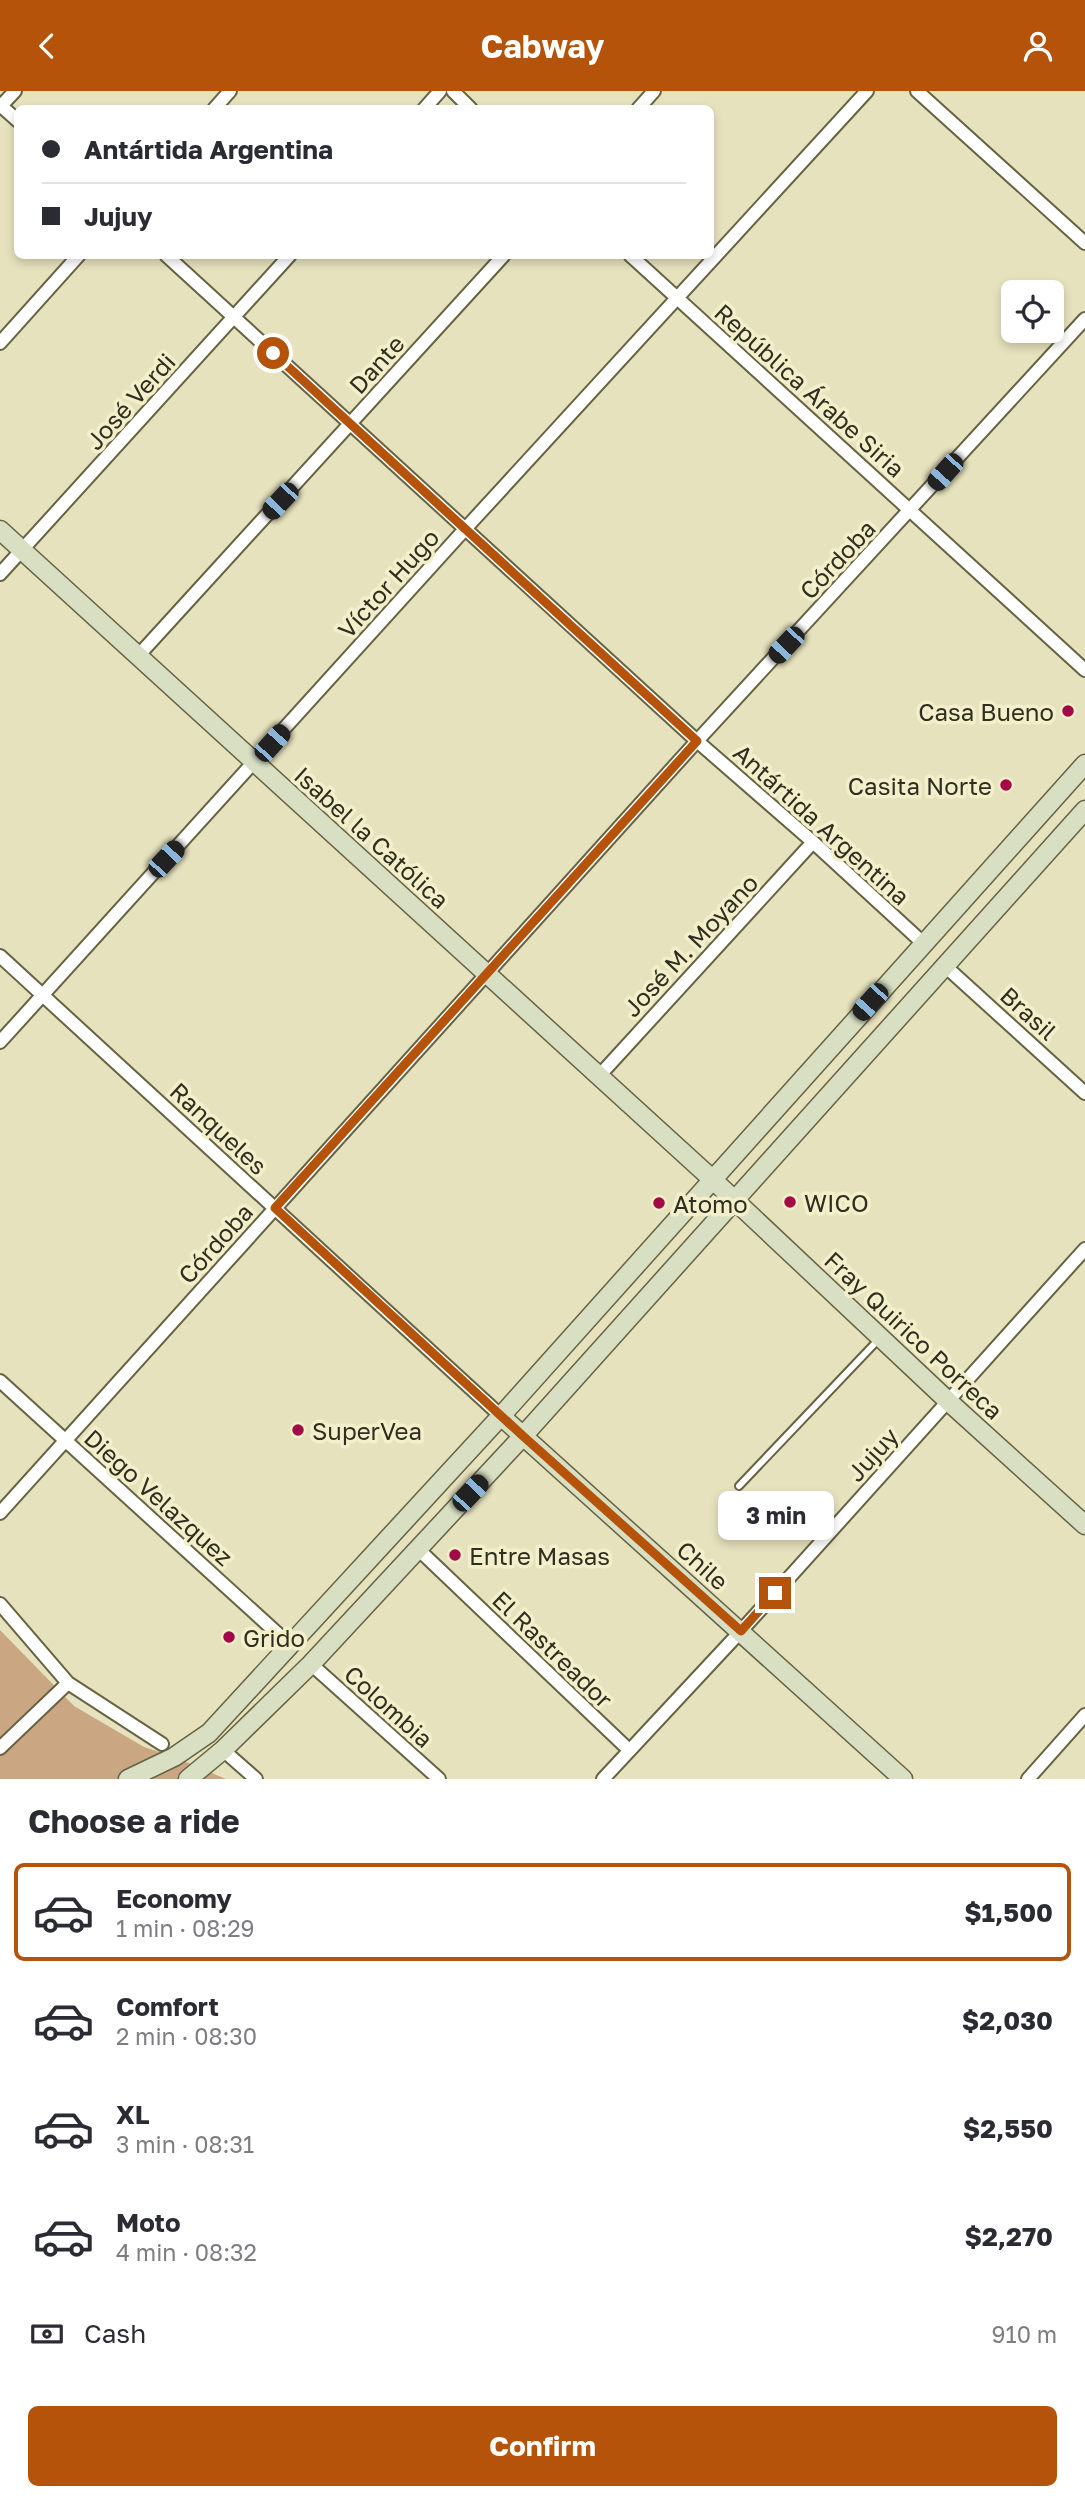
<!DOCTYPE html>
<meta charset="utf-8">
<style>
body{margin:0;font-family:"Golos Text",sans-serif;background:#f7f7f7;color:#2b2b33;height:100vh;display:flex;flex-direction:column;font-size:26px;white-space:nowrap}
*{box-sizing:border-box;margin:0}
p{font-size:23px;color:#7c7c81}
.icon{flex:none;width:38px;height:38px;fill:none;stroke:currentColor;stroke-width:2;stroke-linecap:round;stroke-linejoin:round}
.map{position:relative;height:1688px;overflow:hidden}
.panel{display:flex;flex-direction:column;background:#fff;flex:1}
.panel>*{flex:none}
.hud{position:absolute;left:14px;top:14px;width:700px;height:154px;border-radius:10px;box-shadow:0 4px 10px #0003;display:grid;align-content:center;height:154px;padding:0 28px;background:#fff}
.fabs{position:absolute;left:1001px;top:189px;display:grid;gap:14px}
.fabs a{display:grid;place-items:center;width:63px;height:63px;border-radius:10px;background:#fff;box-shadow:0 4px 10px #0003;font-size:35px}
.end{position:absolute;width:32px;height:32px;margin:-16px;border:9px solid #b45309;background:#fff;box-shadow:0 0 0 4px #fff}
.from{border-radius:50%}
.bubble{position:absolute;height:49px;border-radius:10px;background:#fff;box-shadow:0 4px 10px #0003;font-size:23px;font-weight:700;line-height:49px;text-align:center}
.car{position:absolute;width:21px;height:42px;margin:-21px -10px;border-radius:9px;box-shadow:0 0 5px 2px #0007;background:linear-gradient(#222 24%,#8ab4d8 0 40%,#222 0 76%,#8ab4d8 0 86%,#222 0)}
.hud b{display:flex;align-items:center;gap:24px;height:66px;font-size:26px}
.hud b+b{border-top:2px solid #e1e1e2}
.hud i{width:18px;height:18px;background:#2b2b33}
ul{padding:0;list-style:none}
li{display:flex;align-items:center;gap:21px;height:98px;margin:0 14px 10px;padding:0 14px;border:4px solid transparent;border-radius:10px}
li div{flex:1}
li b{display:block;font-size:26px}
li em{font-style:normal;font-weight:700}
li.selected{border-color:#b45309}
li>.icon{width:63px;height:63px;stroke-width:1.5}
h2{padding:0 28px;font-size:32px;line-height:84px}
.pay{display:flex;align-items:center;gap:18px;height:77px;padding:0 28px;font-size:26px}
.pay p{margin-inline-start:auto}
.action{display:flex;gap:14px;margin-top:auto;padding:14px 28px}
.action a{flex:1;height:80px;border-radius:10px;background:#b45309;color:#fff;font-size:28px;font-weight:700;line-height:80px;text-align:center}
header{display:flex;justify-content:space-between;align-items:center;height:91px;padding:0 28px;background:#b45309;color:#fff;font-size:32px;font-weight:700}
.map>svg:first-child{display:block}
.green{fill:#cba683}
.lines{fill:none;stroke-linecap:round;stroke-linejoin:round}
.service-casing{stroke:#666343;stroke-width:10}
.minor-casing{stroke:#666343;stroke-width:16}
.secondary-casing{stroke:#666343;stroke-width:21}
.service{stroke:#fff;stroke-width:6}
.minor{stroke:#fff;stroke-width:12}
.secondary{stroke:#d8dfc3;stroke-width:18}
.route{stroke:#b45309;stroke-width:9}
.poi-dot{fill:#a20946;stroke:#f3efcb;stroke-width:2.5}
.labels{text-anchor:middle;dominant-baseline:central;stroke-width:7;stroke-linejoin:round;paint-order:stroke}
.street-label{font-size:24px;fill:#2f2e20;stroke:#f3efcb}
.poi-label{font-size:24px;fill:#2f2e20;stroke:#f3efcb;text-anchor:start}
</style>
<header><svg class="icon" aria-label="back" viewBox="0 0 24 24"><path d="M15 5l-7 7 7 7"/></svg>Cabway<svg class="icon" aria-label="person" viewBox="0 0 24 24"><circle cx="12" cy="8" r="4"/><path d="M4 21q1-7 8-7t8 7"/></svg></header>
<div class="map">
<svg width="1085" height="1688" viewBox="0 0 1085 1688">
<rect width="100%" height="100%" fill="#e6e2be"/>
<path class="green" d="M0 1539 74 1615 144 1656 174 1666 226 1688H0Z"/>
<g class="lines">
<defs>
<path id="service" d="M739 1395 879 1248"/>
<path id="minor" d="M453 0 471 18
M917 0 1085 152
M0 14 18 30
M0 16 15 0
M214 18 230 0
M424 18 440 0
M638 18 654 0
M166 164 697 650 813 751 923 852
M630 164 1085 579
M0 252 79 164
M0 483 290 164
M138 565 504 164
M0 865 501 1325
M944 874 1085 1002
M0 951 466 437 867 0
M599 985 813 751
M0 1290 289 1553
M0 1422 697 650 1085 228
M418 1458 629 1659
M0 1513 68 1592 162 1653
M311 1573 439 1688
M0 1657 68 1592
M223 1659 256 1688
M603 1688 741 1540 1085 1158
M1028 1688 1085 1624"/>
<path id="secondary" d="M0 439 712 1088 948 1310 1085 1434
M501 1325 903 1688
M128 1688 174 1666 209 1642 501 1325 1085 673
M188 1688 223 1659 311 1573 523 1345 1085 719"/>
</defs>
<use href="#service" class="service-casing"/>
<use href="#minor" class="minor-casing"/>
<use href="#secondary" class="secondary-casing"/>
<use href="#service" class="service"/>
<use href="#minor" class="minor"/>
<use href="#secondary" class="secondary"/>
</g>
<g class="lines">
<path class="route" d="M273 262 697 650 275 1117 523 1345 741 1540 775 1502"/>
</g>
<g class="poi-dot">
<circle cx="1068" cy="620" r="7"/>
<circle cx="1006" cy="694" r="7"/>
<circle cx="790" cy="1111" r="7"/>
<circle cx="659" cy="1112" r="7"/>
<circle cx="298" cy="1339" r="7"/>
<circle cx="455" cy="1464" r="7"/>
<circle cx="229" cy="1546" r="7"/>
</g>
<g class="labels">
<g class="street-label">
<text transform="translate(376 273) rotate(-48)">Dante</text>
<text transform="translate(810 299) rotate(42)">República Árabe Siria</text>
<text transform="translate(130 310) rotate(-48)">José Verdi</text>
<text transform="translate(837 468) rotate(-47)">Córdoba</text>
<text transform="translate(388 492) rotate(-48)">Víctor Hugo</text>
<text transform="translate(822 733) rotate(42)">Antártida Argentina</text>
<text transform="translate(372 746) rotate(42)">Isabel la Católica</text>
<text transform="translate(690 854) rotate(-47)">José M. Moyano</text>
<text transform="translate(1029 922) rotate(42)">Brasil</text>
<text transform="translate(219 1037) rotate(43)">Ranqueles</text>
<text transform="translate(215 1152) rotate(-48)">Córdoba</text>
<text transform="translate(914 1244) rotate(43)">Fray Quirico Porreca</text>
<text transform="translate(872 1363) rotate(-48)">Jujuy</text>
<text transform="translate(159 1406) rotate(42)">Diego Velazquez</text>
<text transform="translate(703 1474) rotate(42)">Chile</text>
<text transform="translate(553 1558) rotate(44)">El Rastreador</text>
<text transform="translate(389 1615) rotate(42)">Colombia</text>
</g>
<g class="poi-label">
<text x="1054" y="620" text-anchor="end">Casa Bueno</text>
<text x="992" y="694" text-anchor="end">Casita Norte</text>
<text x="804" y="1111">WICO</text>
<text x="673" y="1112">Atomo</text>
<text x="312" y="1339">SuperVea</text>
<text x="469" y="1464">Entre Masas</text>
<text x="243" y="1546">Grido</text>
</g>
</g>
</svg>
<div class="fabs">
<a><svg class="icon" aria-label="locate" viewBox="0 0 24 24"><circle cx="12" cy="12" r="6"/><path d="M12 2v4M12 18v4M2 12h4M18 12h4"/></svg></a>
</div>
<i class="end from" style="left:273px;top:262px"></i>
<i class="end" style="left:775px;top:1502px"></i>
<div class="bubble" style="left:718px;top:1400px;width:116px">3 min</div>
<i class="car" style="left:945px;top:381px;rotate:222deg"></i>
<i class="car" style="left:280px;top:410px;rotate:223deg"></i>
<i class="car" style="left:786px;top:554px;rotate:223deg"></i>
<i class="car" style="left:272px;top:652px;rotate:42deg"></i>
<i class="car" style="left:166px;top:768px;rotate:43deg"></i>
<i class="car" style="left:870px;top:911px;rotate:222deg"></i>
<i class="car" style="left:470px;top:1402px;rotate:43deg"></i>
<div class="hud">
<b><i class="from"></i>Antártida Argentina</b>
<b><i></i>Jujuy</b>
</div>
</div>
<section class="panel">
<h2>Choose a ride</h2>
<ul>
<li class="selected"><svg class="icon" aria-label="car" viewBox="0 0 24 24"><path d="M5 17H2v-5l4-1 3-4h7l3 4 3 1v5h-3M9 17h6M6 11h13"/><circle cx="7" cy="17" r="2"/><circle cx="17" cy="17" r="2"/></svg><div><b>Economy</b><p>1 min · 08:29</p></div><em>$1,500</em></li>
<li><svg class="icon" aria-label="car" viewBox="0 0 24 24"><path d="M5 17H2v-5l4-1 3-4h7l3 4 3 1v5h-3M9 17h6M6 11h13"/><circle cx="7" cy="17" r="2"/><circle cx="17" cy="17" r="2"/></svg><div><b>Comfort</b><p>2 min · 08:30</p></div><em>$2,030</em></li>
<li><svg class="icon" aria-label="car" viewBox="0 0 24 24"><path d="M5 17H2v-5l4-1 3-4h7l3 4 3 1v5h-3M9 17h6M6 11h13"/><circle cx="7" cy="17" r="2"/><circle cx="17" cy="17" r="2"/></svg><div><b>XL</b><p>3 min · 08:31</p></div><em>$2,550</em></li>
<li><svg class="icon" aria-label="car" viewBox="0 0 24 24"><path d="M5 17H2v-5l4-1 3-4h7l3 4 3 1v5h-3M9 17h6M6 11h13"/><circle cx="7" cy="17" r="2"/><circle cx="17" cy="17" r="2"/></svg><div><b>Moto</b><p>4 min · 08:32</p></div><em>$2,270</em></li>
</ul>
<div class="pay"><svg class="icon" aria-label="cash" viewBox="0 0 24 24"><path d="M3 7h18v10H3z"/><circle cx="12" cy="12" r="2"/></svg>Cash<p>910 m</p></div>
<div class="action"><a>Confirm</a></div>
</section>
